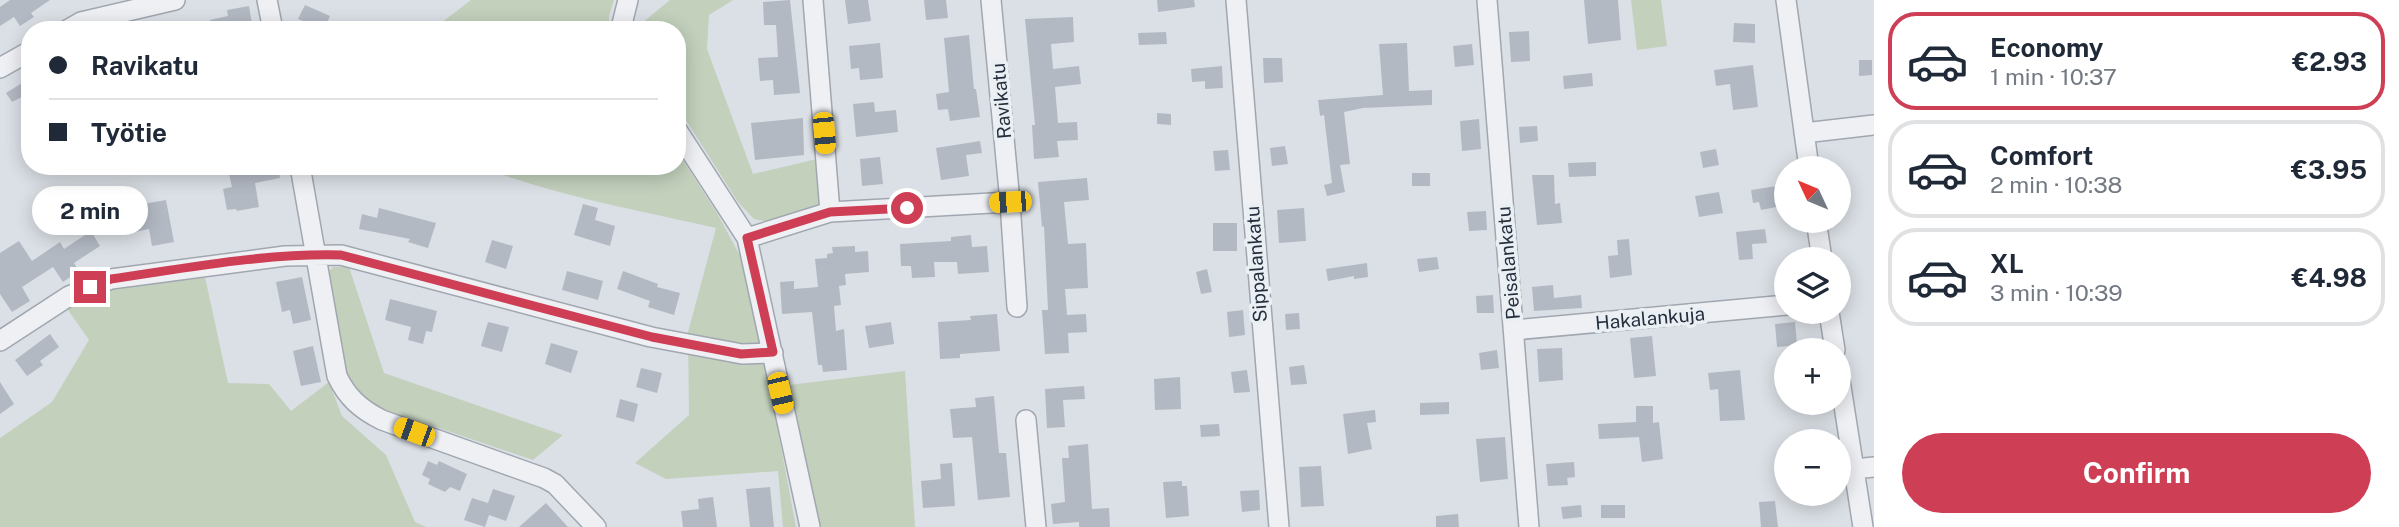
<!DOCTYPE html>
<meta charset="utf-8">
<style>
body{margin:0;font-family:"Public Sans",sans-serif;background:#f6f6f7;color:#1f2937;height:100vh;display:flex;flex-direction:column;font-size:26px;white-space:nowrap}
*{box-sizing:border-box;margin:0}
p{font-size:23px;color:#747a83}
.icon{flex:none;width:38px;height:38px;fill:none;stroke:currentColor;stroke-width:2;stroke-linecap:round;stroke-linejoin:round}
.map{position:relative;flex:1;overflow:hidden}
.panel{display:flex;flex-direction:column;background:#fff;width:525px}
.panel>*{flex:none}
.guide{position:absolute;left:21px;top:21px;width:665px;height:154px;border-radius:28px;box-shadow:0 4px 18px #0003;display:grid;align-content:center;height:154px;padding:0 28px;background:#fff}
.needle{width:46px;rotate:314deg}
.buttons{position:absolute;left:1774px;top:156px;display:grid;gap:14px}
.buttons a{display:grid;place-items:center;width:77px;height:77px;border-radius:50%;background:#fff;box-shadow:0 4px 18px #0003;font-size:35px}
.end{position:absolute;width:32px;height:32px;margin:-16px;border:9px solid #ce3e55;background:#fff;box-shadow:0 0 0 4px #fff}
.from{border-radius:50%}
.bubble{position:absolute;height:49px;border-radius:24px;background:#fff;box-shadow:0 4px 18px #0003;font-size:23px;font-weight:700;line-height:49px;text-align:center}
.car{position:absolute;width:21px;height:42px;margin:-21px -10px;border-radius:9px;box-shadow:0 0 5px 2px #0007;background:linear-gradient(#f5c518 24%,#345 0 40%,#f5c518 0 76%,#345 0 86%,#f5c518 0)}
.guide b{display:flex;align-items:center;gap:24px;height:66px;font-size:26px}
.guide b+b{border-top:2px solid #e0e1e3}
.guide i{width:18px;height:18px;background:#1f2937}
ul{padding:12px 0 0;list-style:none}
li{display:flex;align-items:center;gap:21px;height:98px;margin:0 14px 10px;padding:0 14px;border:4px solid #e0e1e3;border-radius:28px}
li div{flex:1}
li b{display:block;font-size:26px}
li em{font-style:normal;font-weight:700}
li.active{border-color:#ce3e55}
li>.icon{width:63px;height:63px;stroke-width:1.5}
.action{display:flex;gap:14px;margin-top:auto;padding:14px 28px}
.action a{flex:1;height:80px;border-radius:42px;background:#ce3e55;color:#fff;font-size:28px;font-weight:700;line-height:80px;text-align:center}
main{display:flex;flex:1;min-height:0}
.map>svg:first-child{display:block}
.green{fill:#c2d0bc}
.building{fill:#b3b9c3}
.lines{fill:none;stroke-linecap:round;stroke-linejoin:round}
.minor-casing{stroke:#a1a7b0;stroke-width:22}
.minor{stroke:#eef0f4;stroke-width:19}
.route{stroke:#ce3e55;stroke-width:9}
.labels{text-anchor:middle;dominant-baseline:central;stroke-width:7;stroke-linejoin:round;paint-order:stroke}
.street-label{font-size:19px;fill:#252e3c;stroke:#eaeff4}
</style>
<main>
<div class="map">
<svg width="1874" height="527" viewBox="0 0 1874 527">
<rect width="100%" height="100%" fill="#dbe0e6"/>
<path class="green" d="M471 0H614L609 16V30H432Z
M670 0H733L709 15 707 49 753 174 817 159 821 203 770 222 754 219 738 202 677 106V30H643L642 23Z
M1631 0H1661L1667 46 1637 50Z
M677 151 717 213 746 267 758 339 769 383 796 527H783L778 471 666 479 635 463 689 415 688 332 716 228C637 210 554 195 478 166H677Z
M333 267H349L384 373 563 435 533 460 371 405 343 371 327 274Z
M205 277 228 383 269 384 291 411 329 382 342 416 386 455 415 522 426 527H0V438L52 402 89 340 66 307 113 287Z
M905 371 915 527H820L789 385Z"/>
<path class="building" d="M10 0H50L31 13 34 17 20 26 14 17 0 26V7Z
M790 0 800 93 774 95 773 80 760 81 758 58 778 57 776 25H764L763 2Z
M845 0H868L871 21 848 24Z
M924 0H946L948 18 926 20Z
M1157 0H1194L1195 7 1158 12Z
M1584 0H1618L1621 40 1588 44Z
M305 5 330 16 324 30 298 19Z
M249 6 253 30H212L210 20 228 16 227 10Z
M1073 17 1074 42 1051 44 1053 69 1079 66 1081 84 1055 87 1058 123 1077 122 1078 140 1057 141 1059 157 1034 159 1032 125H1035L1025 19Z
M1734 23 1755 24V43L1733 42Z
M1529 31 1530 61 1511 62 1509 32Z
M1166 32 1167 44 1139 45 1138 33Z
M969 35 974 89H976L980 117 950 121 948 109 938 110 936 94 949 92 944 38Z
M880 43 883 78 860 80 859 68 851 69 849 46Z
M1407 43 1409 91 1432 90V105L1363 108 1344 112 1350 164 1340 165 1345 192 1327 196 1324 185 1332 183 1324 115 1320 116 1318 100 1383 95 1379 44Z
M1472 44 1474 65 1455 67 1453 46Z
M1263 58H1282L1283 82 1264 83Z
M1859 60H1872V75L1859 76Z
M1753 65 1758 107 1733 110 1730 84 1716 86 1714 70Z
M1222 66 1223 88 1205 89V81L1192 82 1191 69Z
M1592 73 1593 86 1564 89 1563 76Z
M30 78V93L12 102 6 93Z
M874 102 875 112 896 110 898 132 856 137 853 104Z
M1157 113 1171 114V125L1157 124Z
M803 118 804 155 755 160 751 123Z
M1479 119 1481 149 1462 151 1460 121Z
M1537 126 1538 141 1520 143 1519 127Z
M980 141 982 153 966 155 969 176 941 180 936 148Z
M1285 146 1288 164 1272 166 1270 148Z
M1716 149 1719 165 1703 168 1700 152Z
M1228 150 1230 170 1215 171 1213 151Z
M880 157 883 184 862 186 860 159Z
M1596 162V176L1569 177 1568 163Z
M243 166H278L280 178 255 183 259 207 237 211 236 209 227 210 223 189 232 187 228 169Z
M1412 173H1430V186H1412Z
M1532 175H1554L1555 204 1560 203 1562 223 1537 225Z
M1087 178 1089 200 1064 202 1068 244 1086 243 1088 288 1065 289 1067 315 1086 314 1087 332 1068 333 1069 353 1045 354 1042 310H1048L1044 226 1042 227 1038 182Z
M1777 186 1781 206 1761 210 1759 202 1753 203 1751 190Z
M1719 192 1723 213 1699 217 1695 196Z
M166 200 174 242 152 246 149 229 125 234 121 208Z
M583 204 598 208 595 220 615 226 610 246 574 235Z
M379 208 436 223 428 248 408 242 410 239 359 229 362 214 377 218Z
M1304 208 1306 241 1279 243 1277 210Z
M1486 211 1487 230 1469 231 1467 212Z
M1213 223H1237V251H1213Z
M1765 229 1767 243 1752 244 1753 259 1739 260 1736 232Z
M91 231 100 246 74 263 79 271 63 282 53 267 22 287 30 301 12 312 0 294V253L19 241 32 261 60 242 64 249Z
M971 235 972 247 987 246 989 272 958 274 957 262H934L935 277 912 278 911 266H901L900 244 951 241V237Z
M1629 239 1632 275 1610 278 1608 256 1618 255 1617 240Z
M492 240 513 246 506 269 485 262Z
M855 246V252L868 251 869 272 845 274 846 285 839 286 841 305 834 306 836 331 844 329 847 370 823 372 822 365H818L812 312 782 314 780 282 794 281V289L818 287 815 259 827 258V254L833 253 832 247Z
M1437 257 1439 269 1419 272 1417 259Z
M1367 263 1368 277 1354 279V276L1328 281 1326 269Z
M1207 269 1212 292 1201 294 1196 272Z
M567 271 603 281 598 300 562 290Z
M623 271 658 284 657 287 680 293 674 315 648 307 650 301 617 289Z
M302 277 311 320 293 324 290 310 282 312 276 282Z
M1553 285 1554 298 1581 295 1582 308 1534 311 1532 287Z
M1493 295 1494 313H1477L1476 296Z
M390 299 437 311 432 332 426 331 423 344 408 340 411 327 385 320Z
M1243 310 1245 335 1229 337 1227 312Z
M1299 313 1300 329 1286 330 1285 314Z
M997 314 1000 351 960 354V358L940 359 938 322 971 320 970 316Z
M488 322 509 327 502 352 481 346Z
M891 322 894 344 869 348 865 326Z
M1795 322 1797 345 1777 347 1775 324Z
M50 334 59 347 40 361 43 365 27 376 15 360Z
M1652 336 1656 376 1634 378 1630 338Z
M551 343 578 351 571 373 545 364Z
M313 346 321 382 301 386 293 351Z
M1562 348 1563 380 1539 382 1537 349Z
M1497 350 1499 368 1481 370 1479 353Z
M1304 365 1307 384 1291 385 1289 367Z
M641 368 662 373 657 393 636 387Z
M1247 370 1250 392 1234 393 1231 372Z
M1740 370 1745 420 1720 421 1718 389 1710 390 1708 373Z
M1180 377 1181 409 1155 410 1154 379Z
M0 382 14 404 0 414Z
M1084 386 1085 399 1063 400 1065 427 1047 428 1045 389Z
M994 396 999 453H1006L1010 497 978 500 972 437 953 438 950 409 976 407 975 398Z
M620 399 638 404 634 422 616 417Z
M1449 402V414L1420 415V403Z
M1636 406H1653V423L1659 422 1663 459 1642 462 1639 437 1599 439 1598 424 1636 422Z
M1375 410 1376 422 1367 423 1372 449 1348 454 1343 414Z
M1219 424 1220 436 1201 437 1200 425Z
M1505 437 1508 479 1480 482 1476 439Z
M1088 444 1092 509 1109 508 1110 527H1079V522L1053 524 1051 504 1065 502 1062 458H1069L1068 446Z
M428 461 437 465 439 461 467 474 460 491 450 487 445 492 428 484 430 479 422 475Z
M1574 462 1575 477 1567 478 1568 485 1548 486 1546 464Z
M952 463 955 506 923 508 921 481 941 479 940 464Z
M1321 466 1324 506 1301 507 1299 467Z
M1182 481V486H1187L1189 516 1166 518 1163 482Z
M770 487 774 527H750L746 489Z
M493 489 515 496 506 521 489 515 485 527 464 520 472 498 488 503Z
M1259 490 1260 510 1242 512 1240 491Z
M713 497 717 527H683L681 511 699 509 698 499Z
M1775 501 1778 527H1761L1759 502Z
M546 503 568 527H519Z
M1581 505 1582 517 1563 519 1561 507Z
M1601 505H1625V518H1601Z
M1458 514 1459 527H1436V516Z"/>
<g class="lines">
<defs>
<path id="minor" d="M267 0 273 30
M813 0 830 212
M991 0 1010 202 1017 307
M1236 0 1279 527
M1487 0 1529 527
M1786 0 1809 168
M67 30 81 22 175 0
M624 30 622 24 628 0
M0 68 30 51
M677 130 747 238 810 527
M1804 133 1874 125
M300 166 337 376C347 397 360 409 382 420L544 478 555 484 596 527
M1816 220 1822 259
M747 238 830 212 1010 202
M1829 312 1835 350
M1514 330 1787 305
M0 341 69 296 111 279 285 256 341 255 651 337 742 354 773 353
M1839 374 1863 527
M1026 420 1036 527
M1855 469 1874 467"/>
</defs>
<use href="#minor" class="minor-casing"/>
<use href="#minor" class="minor"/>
</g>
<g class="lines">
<path class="route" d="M90 287 111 279C187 268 264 253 341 255L652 337 741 354 773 352 747 238 830 212 907 208"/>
</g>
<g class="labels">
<g class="street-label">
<text transform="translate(1001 101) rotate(-95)">Ravikatu</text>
<text transform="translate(1508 263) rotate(-95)">Peisalankatu</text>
<text transform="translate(1256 264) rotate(-94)">Sippalankatu</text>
<text transform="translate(1650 318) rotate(-5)">Hakalankuja</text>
</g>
</g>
</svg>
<div class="buttons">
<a><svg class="needle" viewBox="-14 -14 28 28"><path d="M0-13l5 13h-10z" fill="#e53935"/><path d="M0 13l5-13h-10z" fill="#747a83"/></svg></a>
<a><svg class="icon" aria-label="layers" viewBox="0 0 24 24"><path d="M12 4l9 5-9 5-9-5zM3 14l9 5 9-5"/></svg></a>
<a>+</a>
<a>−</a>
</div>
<i class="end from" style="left:907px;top:208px"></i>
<i class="end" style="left:90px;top:287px"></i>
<div class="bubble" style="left:32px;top:186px;width:116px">2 min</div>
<i class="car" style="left:824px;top:133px;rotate:175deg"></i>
<i class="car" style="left:1010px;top:202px;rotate:267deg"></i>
<i class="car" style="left:780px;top:393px;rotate:167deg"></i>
<i class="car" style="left:414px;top:432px;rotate:290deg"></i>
<div class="guide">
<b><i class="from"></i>Ravikatu</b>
<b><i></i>Työtie</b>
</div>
</div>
<section class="panel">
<ul>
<li class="active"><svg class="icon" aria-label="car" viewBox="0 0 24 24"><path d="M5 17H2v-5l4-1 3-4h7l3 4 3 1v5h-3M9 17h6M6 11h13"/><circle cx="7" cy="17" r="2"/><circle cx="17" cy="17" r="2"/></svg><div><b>Economy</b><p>1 min · 10:37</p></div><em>€2.93</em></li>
<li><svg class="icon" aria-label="car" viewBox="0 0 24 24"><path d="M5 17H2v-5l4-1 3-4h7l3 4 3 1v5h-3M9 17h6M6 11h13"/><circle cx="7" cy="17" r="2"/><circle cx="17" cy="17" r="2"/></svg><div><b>Comfort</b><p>2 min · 10:38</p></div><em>€3.95</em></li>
<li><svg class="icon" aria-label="car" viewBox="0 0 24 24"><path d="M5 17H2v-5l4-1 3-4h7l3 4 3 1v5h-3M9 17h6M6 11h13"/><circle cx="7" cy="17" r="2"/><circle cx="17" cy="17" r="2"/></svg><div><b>XL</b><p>3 min · 10:39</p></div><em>€4.98</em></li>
</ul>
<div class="action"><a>Confirm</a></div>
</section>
</main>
